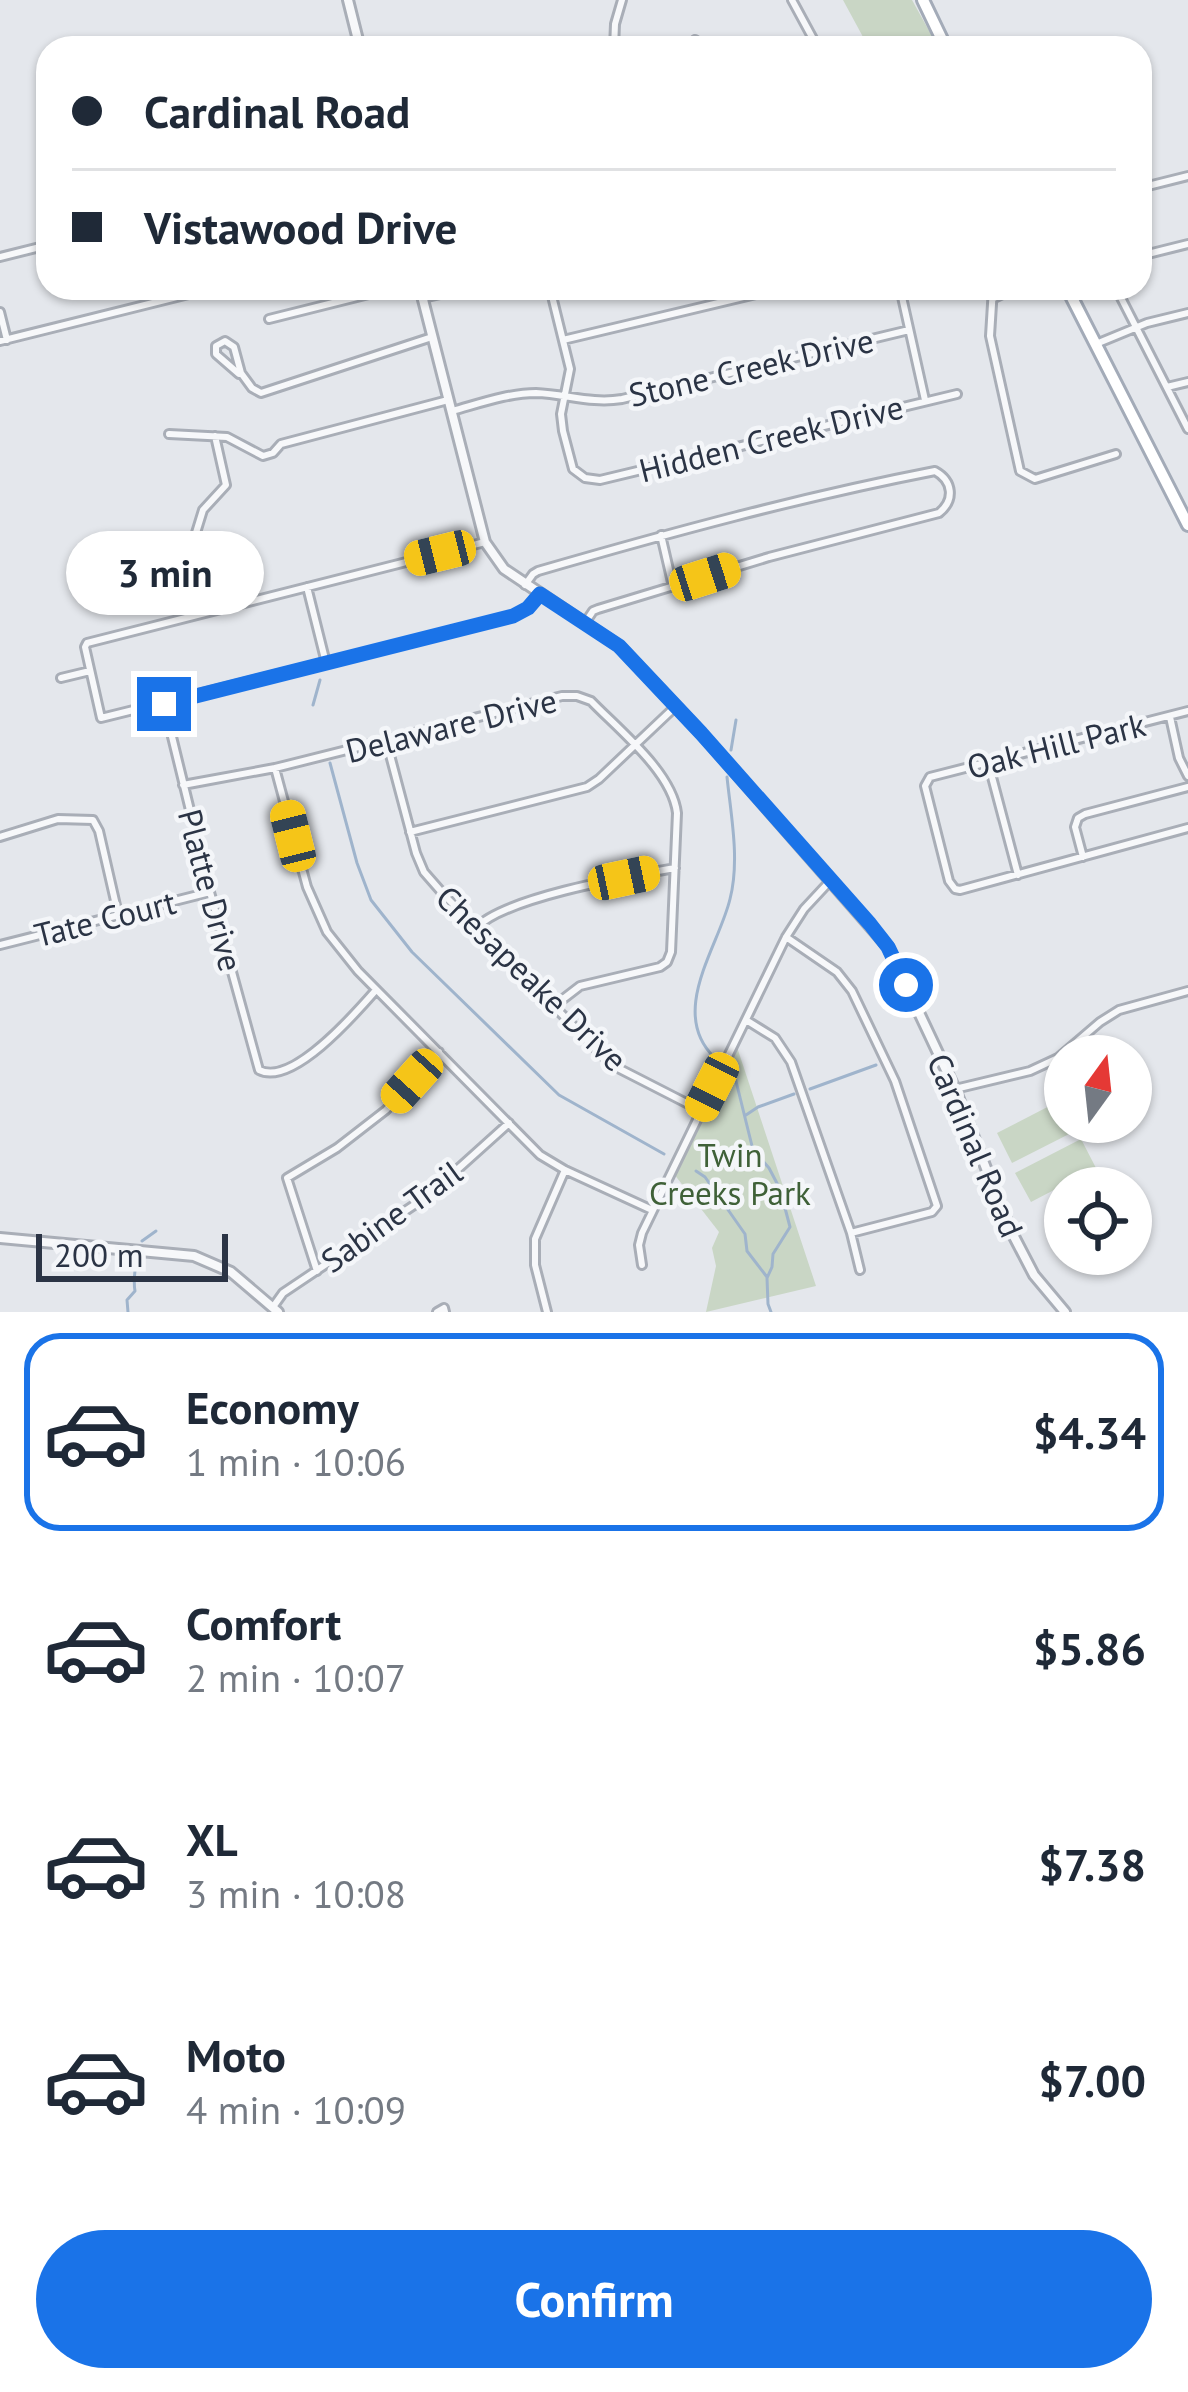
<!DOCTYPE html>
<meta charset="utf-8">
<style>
body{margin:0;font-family:"PT Sans",sans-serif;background:#f2f2f3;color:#1f2937;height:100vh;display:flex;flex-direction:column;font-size:45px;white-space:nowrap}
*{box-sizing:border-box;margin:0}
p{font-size:39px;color:#747a83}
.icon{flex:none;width:66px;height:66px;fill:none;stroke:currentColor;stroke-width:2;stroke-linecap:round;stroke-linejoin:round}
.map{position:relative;height:1312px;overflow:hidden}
.details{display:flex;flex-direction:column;background:#fff;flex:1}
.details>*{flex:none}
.hud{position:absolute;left:36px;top:36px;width:1116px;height:264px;border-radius:36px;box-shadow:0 3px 9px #0004;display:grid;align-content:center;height:264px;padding:0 36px;background:#fff}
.needle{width:78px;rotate:15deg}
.buttons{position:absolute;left:1044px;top:1035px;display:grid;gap:24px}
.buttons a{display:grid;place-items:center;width:108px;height:108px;border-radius:50%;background:#fff;box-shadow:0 3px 9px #0004;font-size:60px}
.scale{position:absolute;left:36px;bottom:30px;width:192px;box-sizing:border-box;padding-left:12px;border:6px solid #2b3445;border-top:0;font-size:33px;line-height:42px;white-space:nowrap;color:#2b3445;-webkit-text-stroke:9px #f4f6f9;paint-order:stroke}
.end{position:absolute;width:54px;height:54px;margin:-27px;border:15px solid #1a73e8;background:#fff;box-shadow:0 0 0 6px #fff}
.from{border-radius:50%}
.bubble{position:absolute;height:84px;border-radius:42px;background:#fff;box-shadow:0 3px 9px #0004;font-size:39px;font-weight:700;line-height:84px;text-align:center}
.car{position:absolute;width:36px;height:72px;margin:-36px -18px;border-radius:15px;box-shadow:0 0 9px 3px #0007;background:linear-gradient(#f5c518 24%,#345 0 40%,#f5c518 0 76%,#345 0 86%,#f5c518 0)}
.hud b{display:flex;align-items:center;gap:42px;height:114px;font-size:45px}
.hud b+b{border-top:3px solid #e0e1e3}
.hud i{width:30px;height:30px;background:#1f2937}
ul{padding:21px 0 0;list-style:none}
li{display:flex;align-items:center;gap:36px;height:198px;margin:0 24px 18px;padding:0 12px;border:6px solid transparent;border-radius:36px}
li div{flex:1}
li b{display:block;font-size:45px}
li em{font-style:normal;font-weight:700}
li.on{border-color:#1a73e8}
li>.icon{width:108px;height:108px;stroke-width:1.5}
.cta{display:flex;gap:24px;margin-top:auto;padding:24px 36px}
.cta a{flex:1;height:138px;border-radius:72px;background:#1a73e8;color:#fff;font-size:48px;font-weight:700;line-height:138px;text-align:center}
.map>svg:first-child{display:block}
.green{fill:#c9d6c5}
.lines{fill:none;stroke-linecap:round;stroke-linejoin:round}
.stream{stroke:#9fb4cc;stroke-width:3}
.minor-casing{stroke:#a9aeb7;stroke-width:12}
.tertiary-casing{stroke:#a9aeb7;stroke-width:14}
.primary-casing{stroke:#a3abb8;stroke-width:16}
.minor{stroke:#f7f8fa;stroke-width:6}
.tertiary{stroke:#f7f8fa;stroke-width:8}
.primary{stroke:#fff;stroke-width:10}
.route{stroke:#1a73e8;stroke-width:15}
.labels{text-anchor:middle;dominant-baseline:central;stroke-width:9;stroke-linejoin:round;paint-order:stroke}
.street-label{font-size:33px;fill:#2b3445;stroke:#f4f6f9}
.park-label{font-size:33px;fill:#3f6138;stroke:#f4f6f9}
</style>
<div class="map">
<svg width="1188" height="1312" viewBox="0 0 1188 1312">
<rect width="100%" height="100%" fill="#e4e7ec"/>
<path class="green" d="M843 0H912L932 36 897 48H869Z
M737 1047 816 1286 706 1312 716 1266 712 1248 719 1232 674 1174Z
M1061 1100 1065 1107V1122H1073L1077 1130 1012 1163 997 1133Z
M1081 1139 1096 1168 1031 1202 1015 1173Z"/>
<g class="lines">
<path class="stream" d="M313 705 320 680
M731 750 736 720
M330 763 357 863 371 900 412 952 559 1095 664 1154
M714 1057C668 1012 719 946 730 899 740 860 731 816 727 777
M733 1069 753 1150 769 1168 780 1189 790 1227 773 1254 772 1267 767 1278 768 1304 771 1312
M810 1089 876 1065
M746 1115 758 1107 794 1094
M696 1171 705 1177 745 1234 747 1251 767 1277
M142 1241 156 1231
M128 1312 127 1300 135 1291C133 1280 135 1268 137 1257"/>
<defs>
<path id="minor" d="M792 0 818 48
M695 40 707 48
M614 48 615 24 622 0
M1140 188 1188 176
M1140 256 1188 244
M0 257 48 245
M550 288 570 369 561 414 563 431 573 469 585 478 600 480 957 394
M900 288 925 400
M993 288 990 336 1020 471 1035 479 1116 454
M1116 288 1188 429
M423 298 467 288
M994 298 1015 288
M0 312 7 340
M269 319 393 288
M563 340 781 288
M0 341 213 288
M225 341 234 347 241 373 239 374 216 354V346Z
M1096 344 1147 323 1188 313
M241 373 252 388 261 393 432 337
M1167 387 1188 382
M452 411C478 404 508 393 536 393 566 394 591 404 622 399L909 330
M169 434 227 437 263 456 273 453 281 444 448 400
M661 535 673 587
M195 536 203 510 226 485 215 436
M485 542 87 643 85 647 101 718 513 616 528 608 540 594
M525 585 533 574 538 571C669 533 801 497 935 471 953 481 955 500 939 513L769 557 598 609 593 611 585 623
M307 587 326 663
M61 678 90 671
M164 704 210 892 259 1070C292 1087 355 1014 376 990
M1188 711 930 777 925 786 949 881 955 889 960 890 1188 828
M1170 717 1179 758 1188 776
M386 740 416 853 424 872 445 896 612 1065 700 1110
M988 762 1018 875
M275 768 307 887 327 932 358 971 540 1155 565 1170 652 1210
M183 785 275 768 562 696H577L591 701C619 730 672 772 677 813L671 952 667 962 660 967 580 986 554 1006
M410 832 587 787 599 779 675 707
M0 837 58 819 93 820 99 831 118 914
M1083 857 1075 827 1078 818 1085 814 1188 787
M476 928C505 897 630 876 675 868
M786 937 837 972 852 991 895 1081 937 1206 932 1212 851 1233
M0 945 210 892
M746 1020 775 1038 791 1062 851 1233 860 1270
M955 1089 1030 1071 1058 1058 1100 1022 1119 1010 1188 991
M642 1265 639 1245 642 1233 786 937 804 909 831 880
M317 1271 287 1178 337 1148 386 1110 439 1052
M273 1307 283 1293 429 1195 509 1123
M437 1312 444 1308 445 1312
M547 1312 535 1265V1239L565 1170"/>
<path id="tertiary" d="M348 0 360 48
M420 288 485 542 504 569 619 646 701 733 888 947 955 1089 1009 1227 1034 1275 1065 1312
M0 1238 194 1256 231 1272 278 1312"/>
<path id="primary" d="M923 0 946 48
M1067 288 1188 525"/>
</defs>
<use href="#minor" class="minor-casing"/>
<use href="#tertiary" class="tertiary-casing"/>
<use href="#primary" class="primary-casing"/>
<use href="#minor" class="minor"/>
<use href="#tertiary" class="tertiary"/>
<use href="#primary" class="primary"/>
</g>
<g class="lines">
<path class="route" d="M164 704 513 616 528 608 540 594 619 646 701 733 870 924 888 947 906 985"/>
</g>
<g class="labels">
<g class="street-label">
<text transform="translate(751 367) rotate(-13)">Stone Creek Drive</text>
<text transform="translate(771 438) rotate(-14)">Hidden Creek Drive</text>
<text transform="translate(451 725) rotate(-14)">Delaware Drive</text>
<text transform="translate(1056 745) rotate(-14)">Oak Hill Park</text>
<text transform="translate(211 890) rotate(75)">Platte Drive</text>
<text transform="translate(105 918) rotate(-14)">Tate Court</text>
<text transform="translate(532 978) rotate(44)">Chesapeake Drive</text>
<text transform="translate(976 1145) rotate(67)">Cardinal Road</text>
<text transform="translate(391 1216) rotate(-36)">Sabine Trail</text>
</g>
<g class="park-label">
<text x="730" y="1154">Twin<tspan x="730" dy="38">Creeks Park</tspan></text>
</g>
</g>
</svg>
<div class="buttons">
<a><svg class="needle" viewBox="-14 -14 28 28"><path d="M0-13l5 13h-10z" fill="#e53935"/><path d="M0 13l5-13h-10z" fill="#747a83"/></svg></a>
<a><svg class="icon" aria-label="locate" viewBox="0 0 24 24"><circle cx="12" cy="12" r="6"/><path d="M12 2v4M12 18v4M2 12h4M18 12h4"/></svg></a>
</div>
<div class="scale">200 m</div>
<i class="end from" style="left:906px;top:985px"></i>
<i class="end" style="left:164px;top:704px"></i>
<div class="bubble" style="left:66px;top:531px;width:198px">3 min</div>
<i class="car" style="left:440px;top:553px;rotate:256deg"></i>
<i class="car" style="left:705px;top:577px;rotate:72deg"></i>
<i class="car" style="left:293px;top:836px;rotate:346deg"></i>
<i class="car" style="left:624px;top:878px;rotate:78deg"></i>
<i class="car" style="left:412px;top:1081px;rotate:222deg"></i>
<i class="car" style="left:712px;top:1087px;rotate:207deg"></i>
<div class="hud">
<b><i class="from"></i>Cardinal Road</b>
<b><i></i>Vistawood Drive</b>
</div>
</div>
<section class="details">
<ul>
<li class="on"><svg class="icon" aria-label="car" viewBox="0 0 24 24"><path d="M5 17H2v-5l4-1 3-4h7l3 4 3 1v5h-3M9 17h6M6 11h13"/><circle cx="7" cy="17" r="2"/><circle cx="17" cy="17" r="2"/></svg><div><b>Economy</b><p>1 min · 10:06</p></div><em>$4.34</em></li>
<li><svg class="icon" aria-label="car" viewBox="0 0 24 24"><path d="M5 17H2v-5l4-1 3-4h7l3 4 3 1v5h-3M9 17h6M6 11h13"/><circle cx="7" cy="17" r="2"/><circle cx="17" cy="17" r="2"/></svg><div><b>Comfort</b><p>2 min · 10:07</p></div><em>$5.86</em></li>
<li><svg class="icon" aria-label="car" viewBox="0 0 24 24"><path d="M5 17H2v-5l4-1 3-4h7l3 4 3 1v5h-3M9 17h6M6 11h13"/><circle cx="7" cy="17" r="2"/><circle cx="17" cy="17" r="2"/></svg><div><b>XL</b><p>3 min · 10:08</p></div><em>$7.38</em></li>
<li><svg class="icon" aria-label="car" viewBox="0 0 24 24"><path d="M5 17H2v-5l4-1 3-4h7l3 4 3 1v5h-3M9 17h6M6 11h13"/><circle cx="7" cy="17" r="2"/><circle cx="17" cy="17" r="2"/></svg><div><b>Moto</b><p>4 min · 10:09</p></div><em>$7.00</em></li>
</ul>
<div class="cta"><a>Confirm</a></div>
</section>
